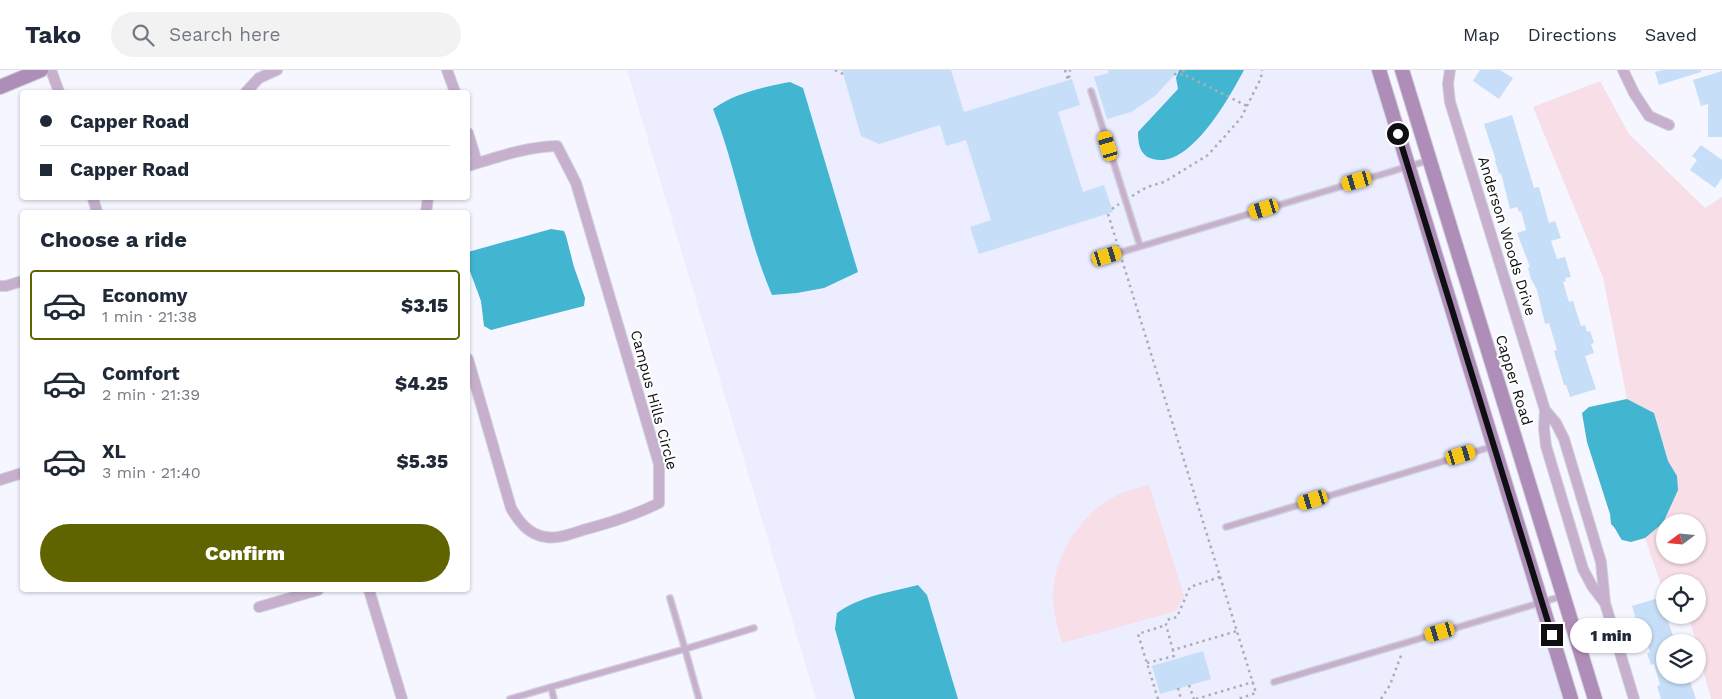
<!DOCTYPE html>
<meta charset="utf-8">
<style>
body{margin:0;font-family:"Work Sans",sans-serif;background:#f2f2f3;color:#1f2937;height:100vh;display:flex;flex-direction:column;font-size:19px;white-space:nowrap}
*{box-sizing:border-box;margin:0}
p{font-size:16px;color:#747a83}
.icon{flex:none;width:28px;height:28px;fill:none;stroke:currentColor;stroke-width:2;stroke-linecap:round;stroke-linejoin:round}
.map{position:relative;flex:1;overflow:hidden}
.side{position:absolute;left:20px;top:140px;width:450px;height:382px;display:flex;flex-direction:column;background:#fff;border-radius:5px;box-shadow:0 1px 4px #0004}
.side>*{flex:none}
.guide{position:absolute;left:20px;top:20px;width:450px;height:110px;border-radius:5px;box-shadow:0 1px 4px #0004;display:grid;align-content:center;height:110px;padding:0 20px;background:#fff}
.needle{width:32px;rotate:254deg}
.fabs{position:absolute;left:1656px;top:444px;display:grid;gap:10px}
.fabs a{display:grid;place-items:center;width:50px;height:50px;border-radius:50%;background:#fff;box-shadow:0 1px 4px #0004;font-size:25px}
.end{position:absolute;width:22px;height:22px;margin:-11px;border:6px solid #0f0f13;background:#fff;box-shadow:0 0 0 2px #fff}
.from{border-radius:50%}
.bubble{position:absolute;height:35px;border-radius:18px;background:#fff;box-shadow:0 1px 4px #0004;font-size:16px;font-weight:800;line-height:35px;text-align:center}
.car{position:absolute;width:15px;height:30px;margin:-15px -8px;border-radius:6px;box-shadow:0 0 4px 1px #0007;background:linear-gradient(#f5c518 24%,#345 0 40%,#f5c518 0 76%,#345 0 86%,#f5c518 0)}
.guide b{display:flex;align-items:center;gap:18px;height:48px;font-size:19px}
.guide b+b{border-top:1px solid #e0e1e3}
.guide i{width:12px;height:12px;background:#1f2937}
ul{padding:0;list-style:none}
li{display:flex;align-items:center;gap:15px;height:70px;margin:0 10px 8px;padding:0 10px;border:2px solid transparent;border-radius:5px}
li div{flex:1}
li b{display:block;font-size:19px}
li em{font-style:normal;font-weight:800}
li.selected{border-color:#5f6400}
li>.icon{width:45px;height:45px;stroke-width:1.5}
h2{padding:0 20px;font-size:22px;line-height:60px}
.primary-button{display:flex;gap:10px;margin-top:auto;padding:10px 20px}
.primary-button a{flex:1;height:58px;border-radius:30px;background:#5f6400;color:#fff;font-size:20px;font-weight:800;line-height:58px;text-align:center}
header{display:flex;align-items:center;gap:30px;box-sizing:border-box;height:70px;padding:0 25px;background:#fff;border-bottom:1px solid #e0e1e3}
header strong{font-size:24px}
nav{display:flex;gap:28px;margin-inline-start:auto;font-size:18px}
.search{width:350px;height:45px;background:#f2f2f3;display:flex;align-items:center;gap:12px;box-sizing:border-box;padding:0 18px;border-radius:28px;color:#747a83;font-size:19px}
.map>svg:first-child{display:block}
.built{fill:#ecedff}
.green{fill:#f7dee7;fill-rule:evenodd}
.water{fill:#42b5d0}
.building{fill:#c6def7}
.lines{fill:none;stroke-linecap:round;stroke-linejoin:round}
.lane-casing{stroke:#d0d1d9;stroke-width:8}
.street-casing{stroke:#d0d1d9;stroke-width:12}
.secondary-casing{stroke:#d0d1d9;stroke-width:16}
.path{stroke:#acadb4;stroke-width:2.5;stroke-dasharray:2.5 4;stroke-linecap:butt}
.lane{stroke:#c7b0ce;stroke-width:5}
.street{stroke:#c7b0ce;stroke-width:10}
.secondary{stroke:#af8db9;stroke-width:14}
.route{stroke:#0f0f13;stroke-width:6}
.labels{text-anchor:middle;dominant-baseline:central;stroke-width:4;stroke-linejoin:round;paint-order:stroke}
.street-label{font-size:15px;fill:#0f0f13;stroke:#fff}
</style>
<header>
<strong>Tako</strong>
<div class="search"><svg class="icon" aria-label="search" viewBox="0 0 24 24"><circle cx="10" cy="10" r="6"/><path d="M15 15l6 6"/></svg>Search here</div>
<nav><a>Map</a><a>Directions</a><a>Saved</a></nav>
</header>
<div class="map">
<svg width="1722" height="629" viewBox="0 0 1722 629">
<rect width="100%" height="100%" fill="#f5f6ff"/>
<path class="built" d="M627 0H1378L1571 629H816Z"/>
<path class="green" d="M1600 11 1629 64 1705 138 1722 127V629H1711L1698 580V572H1696L1688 545H1698V512H1665V517L1661 515 1645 468 1663 453 1677 406 1668 391 1654 343 1627 329 1603 207 1533 37ZM1665 452H1698V485H1665Z
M1149 415 1184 526 1176 541 1062 573C1057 553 1050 533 1054 513 1060 476 1086 439 1120 424 1129 420 1140 418 1149 415Z"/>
<path class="water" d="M1179 0H1244C1230 26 1190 100 1153 89 1140 86 1138 74 1138 62L1178 19 1176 8Z
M790 12 803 18 858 202 824 218 797 223 772 225C746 165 737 99 713 39 735 23 764 17 790 12Z
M551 159 564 161 566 166 574 197 585 228 584 236 491 260 484 256 481 231 468 196V182Z
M1627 329 1654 343 1668 391 1677 406 1678 420 1663 453 1645 468 1631 472 1622 470C1618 465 1616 458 1611 454L1610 444 1587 372 1582 343 1589 337Z
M918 515 927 525 958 629H855L835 559 837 543C860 526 891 522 918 515Z"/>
<path class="building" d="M842 0H951L964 42 1072 9 1080 35 1058 42 1083 122 1104 115 1113 142 979 184 970 157 991 150 966 70 946 76 940 55 879 74 861 66Z
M1108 0H1179L1155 26 1131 42 1107 49 1094 7 1109 3Z
M1480 0H1500L1513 8 1499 29 1473 11Z
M1663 0H1701V2L1659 15 1655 2Z
M1722 1V67H1708V34L1701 36 1693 10Z
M1512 45 1534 118 1539 117 1549 153 1555 151 1561 168 1551 171 1557 189 1565 187 1571 207 1565 208 1566 211 1563 212 1569 232 1573 231 1581 256 1585 255 1587 262 1590 261 1594 273 1591 274 1594 283 1585 286 1596 319 1570 327 1566 315H1564L1554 281 1557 280 1549 253 1545 254 1537 220 1531 209 1528 198 1530 197 1517 163 1526 160 1521 141 1519 142 1517 137 1510 139 1501 103 1499 104 1495 91H1496L1484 54Z
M1701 75 1722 90V108L1715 118 1690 100 1697 90 1692 86Z
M1665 526V545H1666L1675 572H1665V605H1688L1696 629H1661L1657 616 1660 615 1654 594 1651 595 1647 583 1650 582 1643 559 1639 548 1636 549 1632 536Z
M1203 581 1211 609 1160 624 1152 596Z"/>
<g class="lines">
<defs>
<path id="lane" d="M1091 21 1140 176
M1095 190 1430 90
M1226 457 1494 376
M670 528 685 579 754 558
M1274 612 1563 526
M510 629 551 617
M554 629 551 617 685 579 699 629"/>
<path id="street" d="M51 0 59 22
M447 0 455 22
M1450 0 1448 14 1450 32 1545 340 1556 353 1564 369 1601 492 1605 533 1634 629
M1623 0 1634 23 1649 46 1669 55
M246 22 259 8 277 0
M468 63 477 93
M468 96C498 87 525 77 557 76L576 113 659 394V433C635 445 610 453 583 460 571 464 558 469 546 467 529 465 519 452 511 438L468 289
M93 128 97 142
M426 142 428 128
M0 216H6L22 211
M1545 340 1544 359 1546 376 1583 499 1592 516 1605 533
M0 410 22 403
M369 520 402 629
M259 537 318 520"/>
<path id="secondary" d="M1379 0 1571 629
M1402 0 1595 629
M0 17 41 0"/>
</defs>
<use href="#lane" class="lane-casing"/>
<use href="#street" class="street-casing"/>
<use href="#secondary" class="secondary-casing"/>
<path class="path" d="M835 0 843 4
M1065 0 1068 10
M1183 0 1185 5 1247 36
M1174 4 1185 5
M1069 8 1070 0
M1132 126 1147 117 1164 112 1208 85 1241 48 1261 8 1262 0
M1112 139 1119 134
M1108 144 1118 176
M1122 190 1256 623 1238 629
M1220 507 1190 517 1177 547 1167 550 1166 555 1173 580 1237 561
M1147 593 1174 586 1173 580
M1189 615 1194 629
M1178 618 1181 629
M1158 629 1138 564 1166 555
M1196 629 1253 612
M1381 629 1390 615 1402 583"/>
<use href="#lane" class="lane"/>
<use href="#street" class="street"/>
<use href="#secondary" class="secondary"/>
</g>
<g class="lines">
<path class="route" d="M1398 64 1552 565"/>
</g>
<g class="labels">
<g class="street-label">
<text transform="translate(1507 166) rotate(73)">Anderson Woods Drive</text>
<text transform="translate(1514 310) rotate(73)">Capper Road</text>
<text transform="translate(654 330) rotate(75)">Campus Hills Circle</text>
</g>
</g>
</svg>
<div class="fabs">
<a><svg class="needle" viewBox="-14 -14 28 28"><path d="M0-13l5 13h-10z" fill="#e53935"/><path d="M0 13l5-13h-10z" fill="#747a83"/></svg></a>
<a><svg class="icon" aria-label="locate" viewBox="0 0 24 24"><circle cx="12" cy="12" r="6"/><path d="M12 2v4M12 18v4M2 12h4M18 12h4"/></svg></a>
<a><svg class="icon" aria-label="layers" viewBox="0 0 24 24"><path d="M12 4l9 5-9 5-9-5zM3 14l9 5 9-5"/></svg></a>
</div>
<i class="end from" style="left:1398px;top:64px"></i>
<i class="end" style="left:1552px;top:565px"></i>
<div class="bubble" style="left:1570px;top:548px;width:82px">1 min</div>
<i class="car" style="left:1108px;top:76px;rotate:343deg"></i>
<i class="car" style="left:1357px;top:111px;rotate:254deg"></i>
<i class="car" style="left:1264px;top:139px;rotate:253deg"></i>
<i class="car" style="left:1107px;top:186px;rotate:73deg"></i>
<i class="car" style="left:1461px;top:385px;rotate:73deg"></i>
<i class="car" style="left:1313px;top:430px;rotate:253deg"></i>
<i class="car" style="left:1440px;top:562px;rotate:254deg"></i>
<div class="guide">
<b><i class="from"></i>Capper Road</b>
<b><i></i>Capper Road</b>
</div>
<section class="side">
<h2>Choose a ride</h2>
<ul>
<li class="selected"><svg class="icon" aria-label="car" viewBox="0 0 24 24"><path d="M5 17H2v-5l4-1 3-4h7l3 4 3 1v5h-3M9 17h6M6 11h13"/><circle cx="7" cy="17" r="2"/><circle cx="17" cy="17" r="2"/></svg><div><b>Economy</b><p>1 min · 21:38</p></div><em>$3.15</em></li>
<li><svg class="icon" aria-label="car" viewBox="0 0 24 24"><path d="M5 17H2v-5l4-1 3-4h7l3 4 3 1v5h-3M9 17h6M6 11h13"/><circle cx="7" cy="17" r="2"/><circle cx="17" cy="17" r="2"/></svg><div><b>Comfort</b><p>2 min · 21:39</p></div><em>$4.25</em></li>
<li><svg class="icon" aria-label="car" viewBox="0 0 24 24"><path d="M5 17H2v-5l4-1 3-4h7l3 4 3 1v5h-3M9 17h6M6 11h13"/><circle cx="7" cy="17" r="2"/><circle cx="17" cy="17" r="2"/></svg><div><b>XL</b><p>3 min · 21:40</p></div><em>$5.35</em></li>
</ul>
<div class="primary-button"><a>Confirm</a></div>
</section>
</div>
